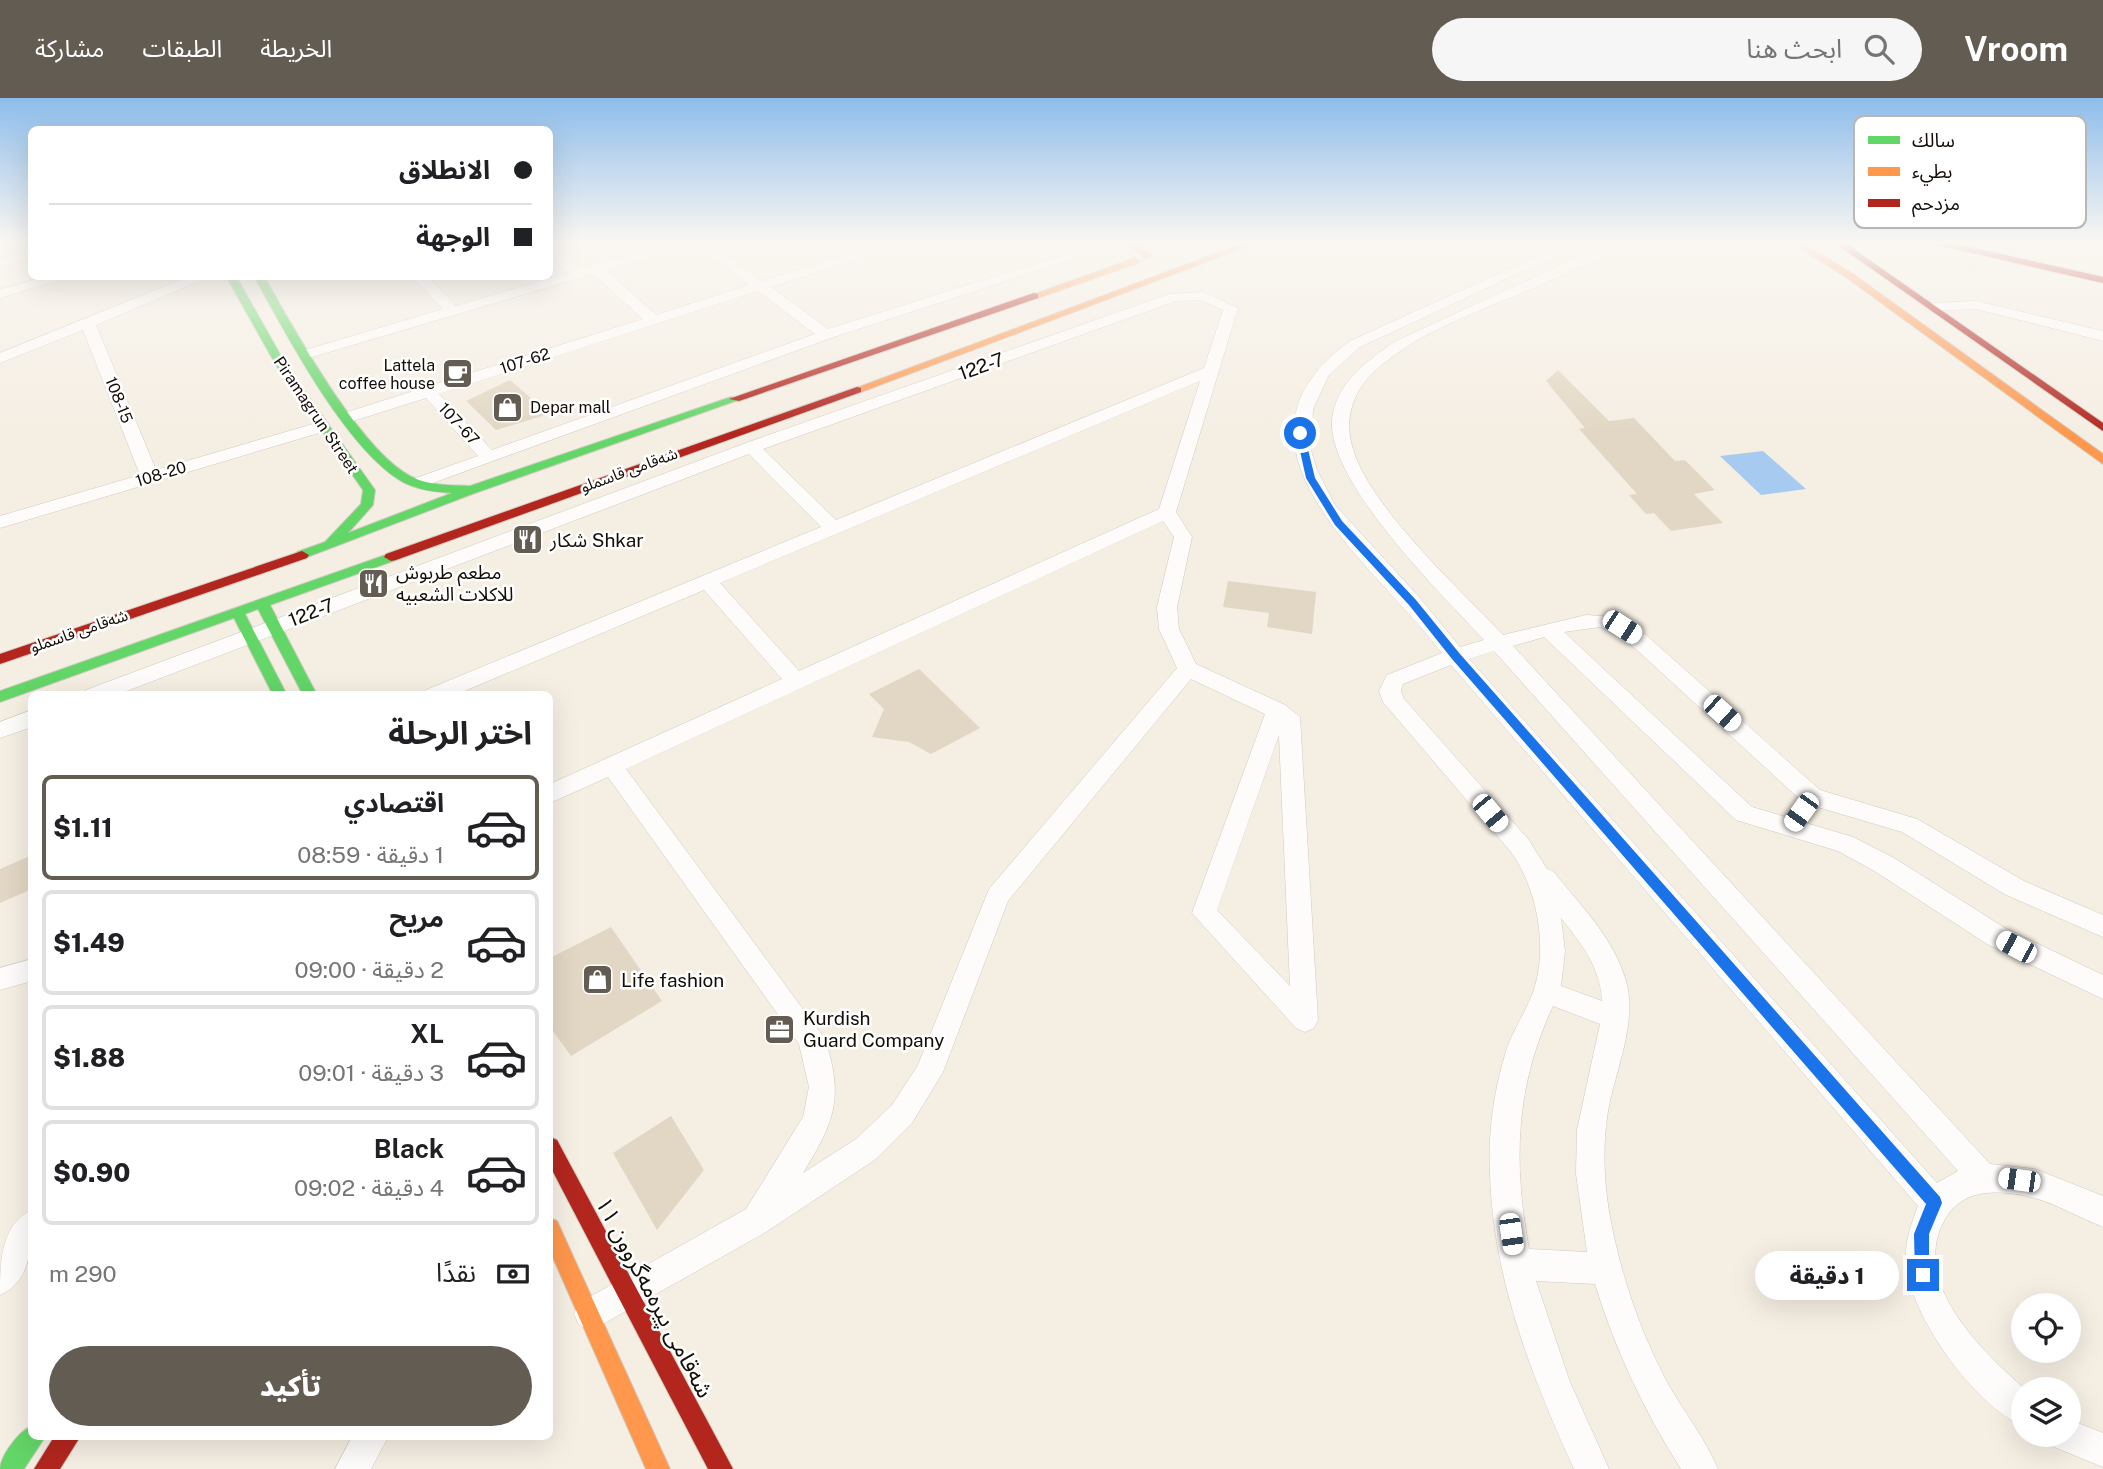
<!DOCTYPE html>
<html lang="ar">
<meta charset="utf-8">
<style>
body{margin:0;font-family:"Public Sans","Noto Sans Arabic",sans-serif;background:#f6f6f6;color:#202124;direction:rtl;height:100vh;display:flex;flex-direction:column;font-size:26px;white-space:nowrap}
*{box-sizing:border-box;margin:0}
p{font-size:23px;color:#757577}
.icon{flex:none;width:38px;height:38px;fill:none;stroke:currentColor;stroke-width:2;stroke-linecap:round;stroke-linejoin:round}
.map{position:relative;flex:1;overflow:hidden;direction:ltr}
.panel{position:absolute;left:28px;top:593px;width:525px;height:749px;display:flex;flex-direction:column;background:#fff;border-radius:10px;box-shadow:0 7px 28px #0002;direction:rtl}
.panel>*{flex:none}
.banner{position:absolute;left:28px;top:28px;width:525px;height:154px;border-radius:10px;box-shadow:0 7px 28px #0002;direction:rtl;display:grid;align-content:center;height:154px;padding:0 21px;background:#fff}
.fabs{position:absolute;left:2011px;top:1195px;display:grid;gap:14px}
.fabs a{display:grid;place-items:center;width:70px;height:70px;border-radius:50%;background:#fff;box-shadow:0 7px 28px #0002;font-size:35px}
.end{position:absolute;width:32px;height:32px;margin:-16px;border:9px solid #1a73e8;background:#fff;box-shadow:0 0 0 4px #fff}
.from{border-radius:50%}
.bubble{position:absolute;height:49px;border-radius:24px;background:#fff;box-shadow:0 7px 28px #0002;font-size:23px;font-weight:800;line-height:49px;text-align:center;direction:rtl}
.car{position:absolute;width:21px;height:42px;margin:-21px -10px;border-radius:9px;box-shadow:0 0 5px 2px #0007;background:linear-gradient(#fff 24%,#345 0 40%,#fff 0 76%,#345 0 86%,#fff 0)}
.banner b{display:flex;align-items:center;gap:24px;height:66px;font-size:26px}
.banner b+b{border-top:2px solid #e0e0e0}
.banner i{width:18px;height:18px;background:#202124}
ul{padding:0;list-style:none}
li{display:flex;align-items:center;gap:21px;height:105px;margin:0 14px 10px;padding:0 7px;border:4px solid #e0e0e0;border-radius:10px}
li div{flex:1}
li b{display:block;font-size:26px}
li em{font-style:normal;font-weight:800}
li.selected{border-color:#635c53}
li>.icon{width:63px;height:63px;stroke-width:1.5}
h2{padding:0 21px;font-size:32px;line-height:84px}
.pay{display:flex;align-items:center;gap:18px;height:77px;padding:0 21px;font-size:26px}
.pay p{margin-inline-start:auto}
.action{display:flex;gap:14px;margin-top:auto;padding:14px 21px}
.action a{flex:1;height:80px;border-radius:42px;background:#635c53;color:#fff;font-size:28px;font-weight:800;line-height:80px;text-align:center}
header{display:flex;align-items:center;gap:42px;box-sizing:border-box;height:98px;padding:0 35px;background:#635c53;color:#fff}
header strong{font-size:33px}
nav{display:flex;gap:38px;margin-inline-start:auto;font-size:24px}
.search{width:490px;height:63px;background:#f6f6f6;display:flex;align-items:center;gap:18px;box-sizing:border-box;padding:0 24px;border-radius:38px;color:#757577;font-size:26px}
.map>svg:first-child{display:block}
.built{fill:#f7e9d3}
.water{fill:#a7cbf0}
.building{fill:#e2d7c4}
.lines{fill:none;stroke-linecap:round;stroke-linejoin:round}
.street-casing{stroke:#d0cac0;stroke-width:1}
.fast-casing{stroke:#d0cac0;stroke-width:2}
.slow-casing{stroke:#d0cac0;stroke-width:2}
.jam-casing{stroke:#d0cac0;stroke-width:2}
.street{fill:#fefcfb;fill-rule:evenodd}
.fast{fill:#63d668;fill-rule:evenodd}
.slow{fill:#ff974d;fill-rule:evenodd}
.jam{fill:#b3261e;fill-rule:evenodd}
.route{fill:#1a73e8}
.labels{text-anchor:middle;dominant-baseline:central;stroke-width:5;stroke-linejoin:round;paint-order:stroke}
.far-street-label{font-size:16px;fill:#140e06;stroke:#fff}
.far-poi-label{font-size:16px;fill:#140e06;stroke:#fff;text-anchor:end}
.street-label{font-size:19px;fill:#140e06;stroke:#fff}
.poi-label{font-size:19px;fill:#140e06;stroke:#fff;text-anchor:start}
.near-street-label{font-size:23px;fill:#140e06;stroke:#fff}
.key{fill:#fff;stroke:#b8b7b4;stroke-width:2}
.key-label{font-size:19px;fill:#140e06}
</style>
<header>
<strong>Vroom</strong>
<div class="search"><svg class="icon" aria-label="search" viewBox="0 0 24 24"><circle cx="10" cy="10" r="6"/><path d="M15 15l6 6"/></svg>ابحث هنا</div>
<nav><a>الخريطة</a><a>الطبقات</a><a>مشاركة</a></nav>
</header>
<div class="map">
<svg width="2103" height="1371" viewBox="0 0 2103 1371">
<rect width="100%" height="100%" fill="#f5eee3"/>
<path class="built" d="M1943 149 1985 159 1976 175 1934 165Z"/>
<path class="water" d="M1763 353 1806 391 1761 397 1720 358Z"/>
<path class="building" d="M1558 272 1609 323 1634 320 1675 363 1685 362 1715 392 1694 396 1723 425 1671 433 1654 415 1646 416 1629 397 1637 396 1579 331 1585 330 1546 283Z
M510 282 549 316 496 332 466 303Z
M1228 483 1316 494 1312 536 1267 529 1269 515 1223 509Z
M919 571 980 630 931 656 909 644 872 639 884 611 869 596Z
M32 757V791L0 805V771Z
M611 829 662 903 571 958 550 929V860Z
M671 1018 704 1072 657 1132 613 1055Z"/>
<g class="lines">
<defs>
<path id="street" d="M678 143H707L762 183 888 143H907L906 146 771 189 828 231 1108 143H1128L831 240 419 390 413 389 410 385 413 381 478 358 426 300 350 324 344 323V315L643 221 593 176 312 259 307 261 299 256 302 253 443 211 412 178H427L456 208 568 175 550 158V147L555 148 580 171ZM695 146 749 187 656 217 606 172ZM758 193 815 236 492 352 439 296Z
M1571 143H1588L1360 249 1329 277 1313 311 1311 352 1317 372 1335 407 1420 500 1460 549 1484 542C1443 497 1319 378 1333 315 1340 282 1368 263 1394 244L1613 143H1629C1621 154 1562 177 1545 185 1490 210 1422 230 1376 272 1354 291 1344 319 1352 348 1368 408 1459 490 1503 537L1586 517 1614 519 1646 537 1820 692 1917 721 2024 783 2103 817V839L2006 797 1902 734 1804 705 1626 542 1600 529 1564 534 1752 709 1853 739 1894 760 2005 830 2103 877V901L1987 846 1876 774 1838 753 1736 722 1544 539 1513 548 1990 1066 2035 1071 2103 1098V1129C2071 1116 2044 1098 2008 1095 1985 1093 1961 1096 1947 1118 1906 1182 1982 1253 2026 1292H2023V1328C1974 1307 1911 1219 1906 1166 1904 1145 1911 1127 1918 1108L1451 567 1403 586 1401 593 1404 601 1528 741 1547 771 1553 773C1580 807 1614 840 1626 883 1638 924 1615 973 1608 1013 1602 1049 1604 1089 1611 1124 1622 1180 1640 1233 1667 1284 1683 1313 1705 1340 1718 1371H1681C1644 1313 1615 1251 1595 1186L1536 1183 1570 1284 1609 1371H1574C1531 1277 1493 1180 1490 1076 1488 1037 1493 998 1504 960 1510 937 1523 919 1532 897 1549 853 1538 791 1511 754L1383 604 1379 593 1387 577 1442 555C1376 467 1206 347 1350 243ZM1494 553 1958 1073 1937 1085 1469 561ZM1561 820C1581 845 1601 870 1602 903L1561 888 1565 853ZM1553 908 1600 926 1577 1032 1576 1076 1587 1154 1529 1151C1513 1064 1515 989 1553 908Z
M32 153V161L0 168V160Z
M47 178H72L0 200V192Z
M190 178H211L96 227 156 372 323 323 331 328 329 332 0 430V418L140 377 83 232 0 265V255Z
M1203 194 1238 210 1176 414 1192 439 1177 509 1179 531 1196 566 1285 607 1300 619 1318 922 1314 930 1305 934 1296 930 1192 815 1265 616 1191 581 1008 803 943 974 912 1025 876 1061 766 1134 601 1227 590 1232 579 1227 574 1216 579 1205 746 1111 803 1019 809 989 799 946 608 679 550 705V686L782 581 704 492 455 597H424L426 592 821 429 749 356 116 597H84L86 592 746 345 1169 196ZM1201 202 1223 212 1204 270 836 422 763 351 1176 203ZM1200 283 1159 411 799 573 720 485ZM1163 423 1174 439 1157 509 1159 531 1177 570 989 791 918 967 892 1007 856 1041 803 1075C835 1023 844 1000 825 941L626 671ZM1279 637 1290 888 1217 812Z
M1976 203 2103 233V243L1976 211 1933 213 1926 209 1933 205Z
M32 612V629L0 640V624Z
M32 861V883L0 892V870Z
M32 1112C32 1142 33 1183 0 1197 0 1167 0 1126 32 1112Z
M2068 1321 2103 1335V1369L2054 1349 2049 1337H2068Z
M352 1339H388L371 1371H335Z"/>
<path id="fast" d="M226 178H236L286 267 375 392 373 407 348 435 452 395C435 394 416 392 401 383 345 349 286 236 254 178H264C294 231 360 353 412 379 430 388 451 387 470 388L731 299 741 301 475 395 302 461 295 457 297 454 325 444 361 406 363 392 276 267Z
M391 455 396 456V462L270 507 317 597H303L258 511 245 516 287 597H273L234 520 0 604V593Z
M32 1328V1339H45L24 1371H0C1 1357 19 1333 32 1328Z"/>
<path id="slow" d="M1123 143H1133L1153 158 1145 160Z
M1249 143H1262L861 294 851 292Z
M1790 143H1800L1853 176 2103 356V366L1847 180Z
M1135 160 1140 163 1138 165 1038 200 1029 198Z
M550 1120 557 1123 670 1371H646L550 1153Z"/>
<path id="jam" d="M1832 143H1842L2103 325V333Z
M1929 143H1943L2103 179V185L1933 146Z
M1034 195 1038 196V200L739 303 729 301Z
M857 289 861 290V294L396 462 391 463 384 459 386 456Z
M302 453 309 457 307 460 0 566V556Z
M550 1039 557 1042 733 1371H708L550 1068Z
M54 1339H80L60 1371H34Z"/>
</defs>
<use href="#street" class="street-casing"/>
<use href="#fast" class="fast-casing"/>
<use href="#slow" class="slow-casing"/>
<use href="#jam" class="jam-casing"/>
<use href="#street" class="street"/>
<use href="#fast" class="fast"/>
<use href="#slow" class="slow"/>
<use href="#jam" class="jam"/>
</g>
<linearGradient id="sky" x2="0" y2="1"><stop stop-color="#8ebdeb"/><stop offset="0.43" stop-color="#faf7f2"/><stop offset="1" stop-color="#faf7f2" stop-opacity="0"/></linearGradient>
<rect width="2103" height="335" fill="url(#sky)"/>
<path class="route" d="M1300 332 1304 335 1315 380 1342 423 1416 502 1460 556 1940 1099 1942 1105 1929 1136V1182H1918L1915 1177 1914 1136 1926 1106 1452 561 1409 507 1335 427 1306 380 1296 335Z"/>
<defs>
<symbol id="cafe-square" viewBox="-11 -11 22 22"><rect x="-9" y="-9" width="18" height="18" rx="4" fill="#635c53" stroke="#fff"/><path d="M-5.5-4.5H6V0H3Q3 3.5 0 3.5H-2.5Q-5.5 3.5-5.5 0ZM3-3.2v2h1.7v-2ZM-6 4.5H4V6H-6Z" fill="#fff"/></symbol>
<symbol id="shop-square" viewBox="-11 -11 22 22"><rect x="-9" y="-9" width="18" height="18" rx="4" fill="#635c53" stroke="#fff"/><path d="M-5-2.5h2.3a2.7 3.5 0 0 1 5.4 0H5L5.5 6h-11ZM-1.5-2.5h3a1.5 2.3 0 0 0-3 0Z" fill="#fff"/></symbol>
<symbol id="restaurant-square" viewBox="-11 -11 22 22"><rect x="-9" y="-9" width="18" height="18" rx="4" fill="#635c53" stroke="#fff"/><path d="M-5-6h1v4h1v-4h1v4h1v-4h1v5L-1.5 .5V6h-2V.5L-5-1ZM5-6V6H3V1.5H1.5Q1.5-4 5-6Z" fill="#fff"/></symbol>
<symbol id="office-square" viewBox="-11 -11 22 22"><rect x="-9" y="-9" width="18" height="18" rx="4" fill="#635c53" stroke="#fff"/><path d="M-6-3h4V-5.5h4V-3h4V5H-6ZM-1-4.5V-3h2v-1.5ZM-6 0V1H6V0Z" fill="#fff"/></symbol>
</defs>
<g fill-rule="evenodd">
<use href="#cafe-square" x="440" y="258" width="35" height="35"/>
<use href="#shop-square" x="490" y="292" width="35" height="35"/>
<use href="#restaurant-square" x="510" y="424" width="35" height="35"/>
<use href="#restaurant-square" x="356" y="468" width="35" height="35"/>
<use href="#shop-square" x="580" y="864" width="35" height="35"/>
<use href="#office-square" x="762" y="914" width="35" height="35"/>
</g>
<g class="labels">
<g class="far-street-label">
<text transform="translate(525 263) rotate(-18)">107-62</text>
<text transform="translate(119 302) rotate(68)">108-15</text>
<text transform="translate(316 317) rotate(56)">Piramagrun Street</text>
<text transform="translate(459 326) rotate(47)">107-67</text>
<text transform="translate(629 372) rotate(-20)">شەقامی قاسملو</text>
<text transform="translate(161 376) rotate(-17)">108-20</text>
<text transform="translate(79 533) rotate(-19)">شەقامی قاسملو</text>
</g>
<g class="far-poi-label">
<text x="435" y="267">Lattela<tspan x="435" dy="18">coffee house</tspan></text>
<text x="530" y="309" text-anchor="start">Depar mall</text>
</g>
<g class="street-label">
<text transform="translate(981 268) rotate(-20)">122-7</text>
<text transform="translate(311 514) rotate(-21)">122-7</text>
</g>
<g class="poi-label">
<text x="550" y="442">شکار Shkar</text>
<text x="396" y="474">مطعم طربوش<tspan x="396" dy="22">للاكلات الشعبيه</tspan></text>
<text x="621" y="882">Life fashion</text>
<text x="803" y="920">Kurdish<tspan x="803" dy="22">Guard Company</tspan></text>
</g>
<g class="near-street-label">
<text transform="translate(655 1199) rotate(62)">شەقامی پیرەمەگروون ١١</text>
</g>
</g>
<rect x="1854" y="18" width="232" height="112" rx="10" class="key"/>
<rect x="1868" y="38" width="32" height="8" fill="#63d668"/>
<rect x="1868" y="69" width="32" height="9" fill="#ff974d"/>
<rect x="1868" y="101" width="32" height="8" fill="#b3261e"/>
<g class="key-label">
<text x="1912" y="49">سالك</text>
<text x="1912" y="80">بطيء</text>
<text x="1912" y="112">مزدحم</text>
</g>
</svg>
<div class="fabs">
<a><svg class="icon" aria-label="locate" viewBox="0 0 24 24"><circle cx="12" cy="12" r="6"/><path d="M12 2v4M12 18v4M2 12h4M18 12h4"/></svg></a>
<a><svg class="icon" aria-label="layers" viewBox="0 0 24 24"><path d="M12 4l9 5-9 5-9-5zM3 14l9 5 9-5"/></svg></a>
</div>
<i class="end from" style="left:1300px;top:335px"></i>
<i class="end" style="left:1923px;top:1177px"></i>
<div class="bubble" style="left:1755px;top:1153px;width:144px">1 دقيقة</div>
<i class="car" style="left:1622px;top:529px;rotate:123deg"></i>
<i class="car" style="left:1722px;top:615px;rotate:132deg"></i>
<i class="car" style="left:1801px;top:714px;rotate:216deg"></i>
<i class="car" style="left:1490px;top:715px;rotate:140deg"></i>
<i class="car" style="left:2016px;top:849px;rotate:298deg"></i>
<i class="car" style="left:2019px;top:1082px;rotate:278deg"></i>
<i class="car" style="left:1511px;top:1136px;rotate:172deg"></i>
<div class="banner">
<b><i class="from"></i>الانطلاق</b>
<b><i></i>الوجهة</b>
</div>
<section class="panel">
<h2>اختر الرحلة</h2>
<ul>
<li class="selected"><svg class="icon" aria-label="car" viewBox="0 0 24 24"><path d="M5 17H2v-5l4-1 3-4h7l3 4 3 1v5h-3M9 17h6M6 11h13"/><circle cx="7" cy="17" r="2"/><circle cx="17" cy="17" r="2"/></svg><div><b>اقتصادي</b><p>1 دقيقة · 08:59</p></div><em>$1.11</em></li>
<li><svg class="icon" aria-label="car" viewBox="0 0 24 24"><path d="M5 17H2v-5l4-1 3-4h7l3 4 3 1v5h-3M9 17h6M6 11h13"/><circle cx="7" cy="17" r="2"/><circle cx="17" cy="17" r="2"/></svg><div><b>مريح</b><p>2 دقيقة · 09:00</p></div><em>$1.49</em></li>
<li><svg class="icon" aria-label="car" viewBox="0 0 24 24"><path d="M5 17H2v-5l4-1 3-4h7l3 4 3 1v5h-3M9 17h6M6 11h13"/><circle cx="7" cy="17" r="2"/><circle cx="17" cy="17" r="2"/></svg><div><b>XL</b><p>3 دقيقة · 09:01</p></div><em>$1.88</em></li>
<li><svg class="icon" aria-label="car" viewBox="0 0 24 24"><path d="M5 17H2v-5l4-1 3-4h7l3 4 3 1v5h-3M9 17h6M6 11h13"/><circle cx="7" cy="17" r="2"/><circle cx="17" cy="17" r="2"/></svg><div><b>Black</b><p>4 دقيقة · 09:02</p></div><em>$0.90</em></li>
</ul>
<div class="pay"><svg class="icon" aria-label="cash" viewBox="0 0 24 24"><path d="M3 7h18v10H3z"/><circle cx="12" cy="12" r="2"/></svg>نقدًا<p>290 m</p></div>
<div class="action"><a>تأكيد</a></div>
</section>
</div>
